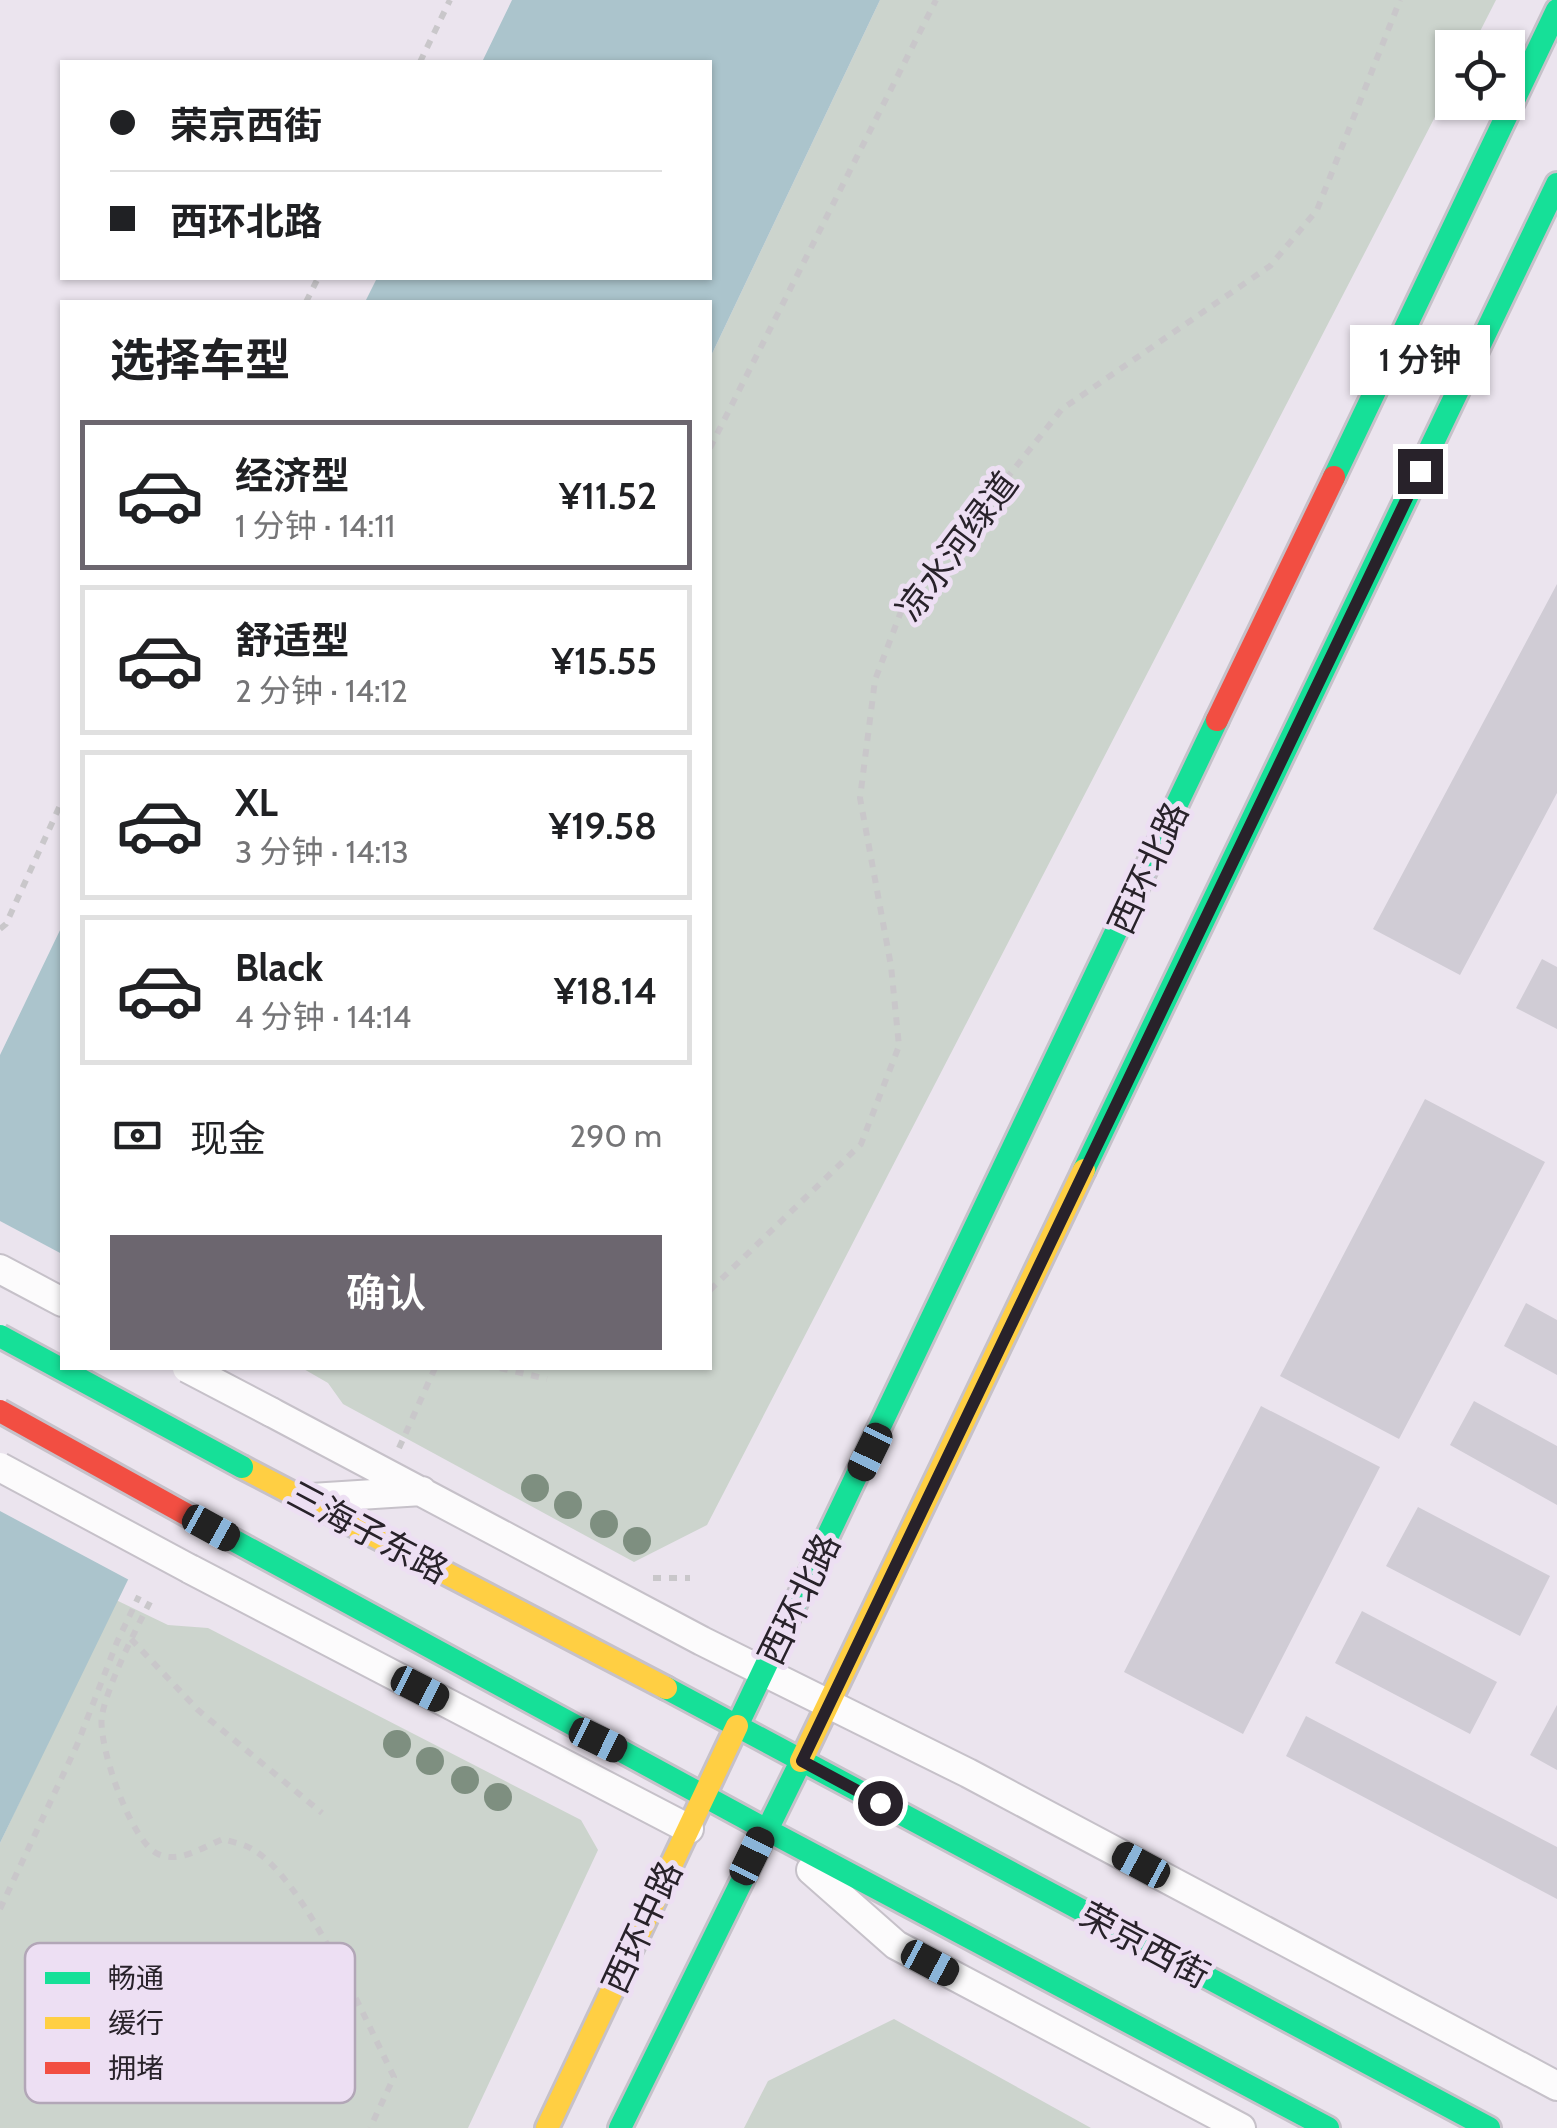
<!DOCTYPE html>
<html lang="zh">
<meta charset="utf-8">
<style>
body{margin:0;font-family:Cabin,"Noto Sans SC",sans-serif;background:#f2f2f2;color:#202124;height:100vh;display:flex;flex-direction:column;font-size:38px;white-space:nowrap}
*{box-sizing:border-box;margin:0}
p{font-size:32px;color:#757577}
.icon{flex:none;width:55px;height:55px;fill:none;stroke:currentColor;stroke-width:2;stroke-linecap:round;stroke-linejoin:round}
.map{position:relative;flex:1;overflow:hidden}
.details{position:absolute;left:60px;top:300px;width:652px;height:1070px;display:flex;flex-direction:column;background:#fff;border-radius:0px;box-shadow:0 2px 8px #0004}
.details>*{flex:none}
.hud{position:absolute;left:60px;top:60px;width:652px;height:220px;border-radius:0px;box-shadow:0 2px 8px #0004;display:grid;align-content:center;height:220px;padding:0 50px;background:#fff}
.controls{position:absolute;left:1435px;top:30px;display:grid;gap:20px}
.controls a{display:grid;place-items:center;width:90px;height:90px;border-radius:0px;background:#fff;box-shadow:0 2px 8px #0004;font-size:50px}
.end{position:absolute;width:45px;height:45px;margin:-22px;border:12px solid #28222a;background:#fff;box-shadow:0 0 0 5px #fff}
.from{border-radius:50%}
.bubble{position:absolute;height:70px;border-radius:0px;background:#fff;box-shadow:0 2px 8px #0004;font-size:32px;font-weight:600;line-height:70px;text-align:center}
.car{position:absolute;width:30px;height:60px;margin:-30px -15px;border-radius:12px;box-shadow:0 0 8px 2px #0007;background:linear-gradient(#222 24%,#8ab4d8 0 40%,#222 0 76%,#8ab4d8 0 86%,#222 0)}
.hud b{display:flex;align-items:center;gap:35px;height:95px;font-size:38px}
.hud b+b{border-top:2px solid #e0e0e0}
.hud i{width:25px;height:25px;background:#202124}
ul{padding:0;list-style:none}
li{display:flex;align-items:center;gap:30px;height:150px;margin:0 20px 15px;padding:0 30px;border:5px solid #e0e0e0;border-radius:0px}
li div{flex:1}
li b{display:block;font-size:38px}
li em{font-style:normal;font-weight:600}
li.on{border-color:#6c666f}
li>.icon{width:90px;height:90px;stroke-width:1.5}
h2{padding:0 50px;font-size:45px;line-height:120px}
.pay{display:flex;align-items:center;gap:25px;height:110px;padding:0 50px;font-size:38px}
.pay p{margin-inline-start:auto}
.primary-button{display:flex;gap:20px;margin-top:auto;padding:20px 50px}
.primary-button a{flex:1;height:115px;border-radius:0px;background:#6c666f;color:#fff;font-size:40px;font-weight:600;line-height:115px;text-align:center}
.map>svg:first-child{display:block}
.green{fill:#ccd4cd}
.water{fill:#abc4cc}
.pier{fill:#ebe4ee}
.building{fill:#d0ccd5}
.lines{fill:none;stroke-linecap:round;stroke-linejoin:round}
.street-casing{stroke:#c6c1c9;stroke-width:32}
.fast-casing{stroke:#c6c1c9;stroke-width:28}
.slow-casing{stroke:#c6c1c9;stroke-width:28}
.jam-casing{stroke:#c6c1c9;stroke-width:28}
.path{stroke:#c9c7ca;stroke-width:6;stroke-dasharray:8 8;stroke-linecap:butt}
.street{stroke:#fcfbfc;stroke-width:28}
.fast{stroke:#16e098;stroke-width:22}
.slow{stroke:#ffcf43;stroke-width:22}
.jam{stroke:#f24e42;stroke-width:22}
.street-bridge-casing{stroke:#c6c1c9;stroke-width:32;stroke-linecap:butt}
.fast-bridge-casing{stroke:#c6c1c9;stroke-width:28;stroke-linecap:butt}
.jam-bridge-casing{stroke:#c6c1c9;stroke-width:28;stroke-linecap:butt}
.street-bridge{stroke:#fcfbfc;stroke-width:28}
.fast-bridge{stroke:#16e098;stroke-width:22}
.jam-bridge{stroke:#f24e42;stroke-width:22}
.tree{fill:#7e8f80}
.route{stroke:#28222a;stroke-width:12}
.labels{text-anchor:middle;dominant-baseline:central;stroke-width:10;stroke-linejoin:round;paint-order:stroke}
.street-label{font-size:35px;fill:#28222a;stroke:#eddff3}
.key{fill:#eddff3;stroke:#b2a6b7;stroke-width:2.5}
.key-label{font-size:28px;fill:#28222a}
</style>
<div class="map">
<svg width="1557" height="2128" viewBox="0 0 1557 2128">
<rect width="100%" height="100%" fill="#ebe4ee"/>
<path class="green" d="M880 0H1496L1472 47 1452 48V84L707 1525 634 1562 343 1404 328 1383 302 1368H710V358Z
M116 1600 168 1625 208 1628 581 1820 598 1850 468 2128H0V1843Z
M894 2019 1091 2128H744L768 2081Z"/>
<path class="water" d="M512 0H880L710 358V302H365L377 278H710V62H482Z
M62 926V1368H231L0 1843V1055Z"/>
<path class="pier" d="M0 1221 62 1254V1368H236L131 1581 0 1511Z"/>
<path class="building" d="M1557 584V793L1460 975 1373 929Z
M1542 959 1557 967V1029L1516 1008Z
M1425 1099 1545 1162 1399 1439 1280 1376Z
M1526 1303 1557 1320V1375L1504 1346Z
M1474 1401 1557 1446V1505L1450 1445Z
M1261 1406 1380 1467 1243 1734 1124 1672Z
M1418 1507 1550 1576 1520 1636 1386 1566Z
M1362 1611 1497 1682 1470 1734 1335 1663Z
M1557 1705V1770L1530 1755Z
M1306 1716 1557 1847V1899L1286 1756Z"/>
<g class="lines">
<defs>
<path id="street" d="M0 1269 62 1302
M271 1412 702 1641 968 1773 1557 2086
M311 1498 422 1491
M190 1569 689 1829
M811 1870 896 1945 1241 2128"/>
<path id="fast" d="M1334 477 1557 10
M1084 1170 1557 184
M211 1528 765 1829 1328 2128
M666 1688 1489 2128
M737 1726 1217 720
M620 2128 801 1761"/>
<path id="slow" d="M242 1467 666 1688
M801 1761 1084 1170
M547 2128 737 1726"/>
<path id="jam" d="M1217 720 1334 477"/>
</defs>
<use href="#street" class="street-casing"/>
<use href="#fast" class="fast-casing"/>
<use href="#slow" class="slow-casing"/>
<use href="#jam" class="jam-casing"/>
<path class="path" d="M420 62 450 0
M306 302 318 278
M710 448 936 0
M0 929 6 924 62 801
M710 1290 861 1144 899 1046 891 966 860 798 875 680 902 609 1062 409 1270 266 1317 210 1400 0
M500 1368 547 1379
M399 1448 435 1368
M653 1578H690
M150 1602C134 1633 109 1682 102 1715 97 1744 131 1842 158 1854 179 1864 203 1847 223 1839 232 1842 244 1844 252 1849 304 1878 366 2021 394 2077L370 2128
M131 1639 198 1710 322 1813
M0 1909 77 1745 117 1642 139 1596"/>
<use href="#street" class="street"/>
<use href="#fast" class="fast"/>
<use href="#slow" class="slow"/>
<use href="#jam" class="jam"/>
<defs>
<path id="street-bridge" d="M187 1368 271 1412
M0 1467 190 1569"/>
<path id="fast-bridge" d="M0 1336 242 1467"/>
<path id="jam-bridge" d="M0 1411 211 1528"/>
</defs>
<use href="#street-bridge" class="street-bridge-casing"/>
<use href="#fast-bridge" class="fast-bridge-casing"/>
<use href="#jam-bridge" class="jam-bridge-casing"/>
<use href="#street-bridge" class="street-bridge"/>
<use href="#fast-bridge" class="fast-bridge"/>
<use href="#jam-bridge" class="jam-bridge"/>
</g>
<g class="tree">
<circle cx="535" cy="1488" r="14"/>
<circle cx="568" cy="1505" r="14"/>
<circle cx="604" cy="1524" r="14"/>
<circle cx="637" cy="1541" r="14"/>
<circle cx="397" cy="1744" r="14"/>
<circle cx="430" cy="1761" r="14"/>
<circle cx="465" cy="1780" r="14"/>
<circle cx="498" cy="1797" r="14"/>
</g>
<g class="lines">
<path class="route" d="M880 1803 802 1761 1420 471"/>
</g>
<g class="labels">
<g class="street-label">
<text transform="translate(957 546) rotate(-53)">凉水河绿道</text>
<text transform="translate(1148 868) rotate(-65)">西环北路</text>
<text transform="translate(368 1532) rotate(28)">三海子东路</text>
<text transform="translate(799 1599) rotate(-64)">西环北路</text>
<text transform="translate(642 1927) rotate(-65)">西环中路</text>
<text transform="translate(1145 1945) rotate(28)">荣京西街</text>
</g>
</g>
<rect x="25" y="1943" width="330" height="160" rx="15" class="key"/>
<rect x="45" y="1972" width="45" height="12" fill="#16e098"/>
<rect x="45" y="2017" width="45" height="12" fill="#ffcf43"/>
<rect x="45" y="2062" width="45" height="12" fill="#f24e42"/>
<g class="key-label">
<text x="108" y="1988">畅通</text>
<text x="108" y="2033">缓行</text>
<text x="108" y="2078">拥堵</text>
</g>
</svg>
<div class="controls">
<a><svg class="icon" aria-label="locate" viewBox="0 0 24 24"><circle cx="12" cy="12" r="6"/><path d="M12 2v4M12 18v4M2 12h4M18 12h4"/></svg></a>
</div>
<i class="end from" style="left:880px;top:1803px"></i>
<i class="end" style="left:1420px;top:471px"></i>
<div class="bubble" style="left:1350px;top:325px;width:140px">1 分钟</div>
<i class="car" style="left:870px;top:1452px;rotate:206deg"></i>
<i class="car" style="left:211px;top:1528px;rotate:119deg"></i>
<i class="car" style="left:420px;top:1689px;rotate:117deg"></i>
<i class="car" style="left:598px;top:1740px;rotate:116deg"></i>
<i class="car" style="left:752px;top:1856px;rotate:26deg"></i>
<i class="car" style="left:1141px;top:1865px;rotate:298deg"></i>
<i class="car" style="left:930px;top:1963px;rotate:118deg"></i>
<div class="hud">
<b><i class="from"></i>荣京西街</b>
<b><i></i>西环北路</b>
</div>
<section class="details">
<h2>选择车型</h2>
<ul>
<li class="on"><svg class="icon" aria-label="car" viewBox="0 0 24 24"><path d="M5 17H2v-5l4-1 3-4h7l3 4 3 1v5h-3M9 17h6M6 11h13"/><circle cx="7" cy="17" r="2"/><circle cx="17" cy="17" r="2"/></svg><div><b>经济型</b><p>1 分钟 · 14:11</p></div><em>¥11.52</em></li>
<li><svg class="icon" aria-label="car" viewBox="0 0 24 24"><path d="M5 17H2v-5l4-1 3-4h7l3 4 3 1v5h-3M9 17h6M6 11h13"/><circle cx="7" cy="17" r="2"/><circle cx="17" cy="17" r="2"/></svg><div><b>舒适型</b><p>2 分钟 · 14:12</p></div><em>¥15.55</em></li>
<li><svg class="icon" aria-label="car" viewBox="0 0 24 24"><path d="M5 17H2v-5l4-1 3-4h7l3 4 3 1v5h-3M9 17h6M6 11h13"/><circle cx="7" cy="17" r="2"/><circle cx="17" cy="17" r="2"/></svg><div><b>XL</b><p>3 分钟 · 14:13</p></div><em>¥19.58</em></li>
<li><svg class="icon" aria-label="car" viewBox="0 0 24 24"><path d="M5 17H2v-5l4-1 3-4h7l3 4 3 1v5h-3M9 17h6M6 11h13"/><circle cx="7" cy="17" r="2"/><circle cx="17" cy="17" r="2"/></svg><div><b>Black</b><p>4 分钟 · 14:14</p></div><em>¥18.14</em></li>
</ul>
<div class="pay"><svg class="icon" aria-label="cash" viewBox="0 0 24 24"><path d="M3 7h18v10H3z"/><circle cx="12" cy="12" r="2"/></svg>现金<p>290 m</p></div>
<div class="primary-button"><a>确认</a></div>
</section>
</div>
